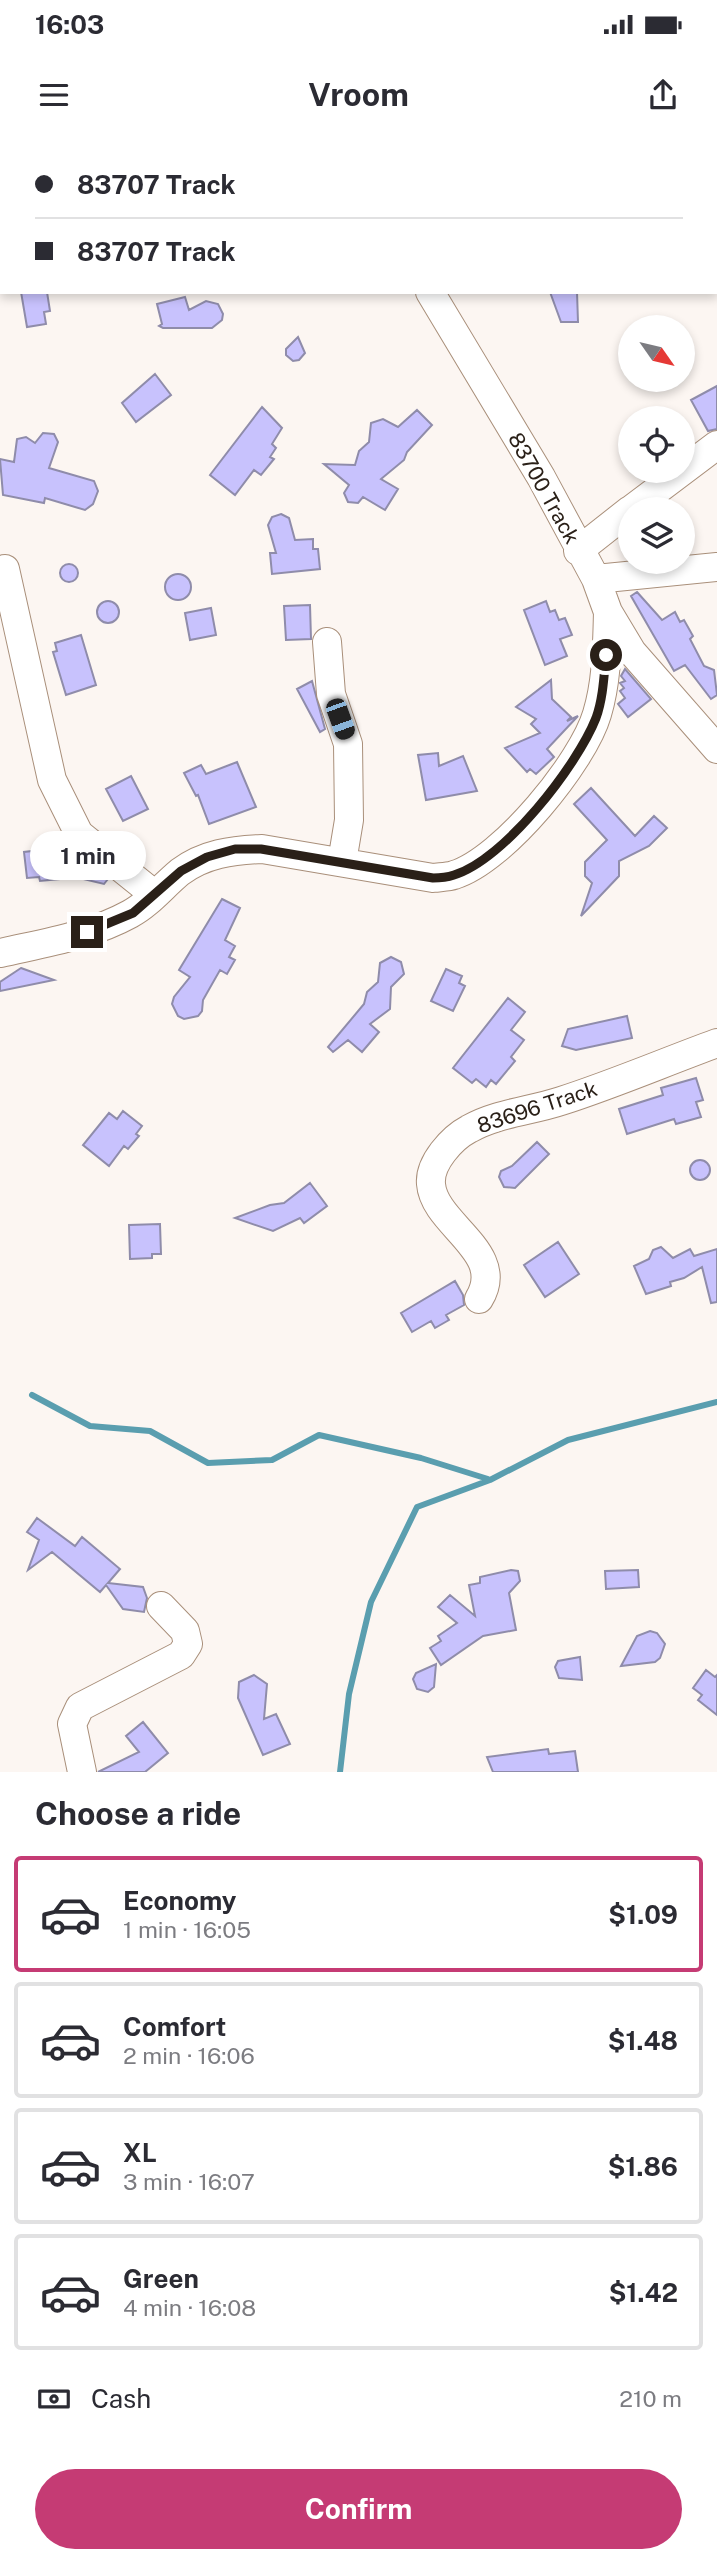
<!DOCTYPE html>
<meta charset="utf-8">
<style>
body{margin:0;font-family:"Public Sans",sans-serif;background:#f7f7f7;color:#2b2b33;height:100vh;display:flex;flex-direction:column;font-size:26px;white-space:nowrap}
*{box-sizing:border-box;margin:0}
p{font-size:23px;color:#7c7c81}
.icon{flex:none;width:38px;height:38px;fill:none;stroke:currentColor;stroke-width:2;stroke-linecap:round;stroke-linejoin:round}
.map{position:relative;height:1632px;overflow:hidden}
.drawer{display:flex;flex-direction:column;background:#fff;flex:1}
.drawer>*{flex:none}
.banner{position:absolute;left:0px;top:0px;width:718px;height:154px;box-shadow:0 4px 10px #0003;display:grid;align-content:center;height:154px;padding:0 35px;background:#fff}
.needle{width:46px;rotate:124deg}
.tools{position:absolute;left:618px;top:175px;display:grid;gap:14px}
.tools a{display:grid;place-items:center;width:77px;height:77px;border-radius:50%;background:#fff;box-shadow:0 4px 10px #0003;font-size:35px}
.end{position:absolute;width:32px;height:32px;margin:-16px;border:9px solid #2a2018;background:#fff;box-shadow:0 0 0 4px #fff}
.from{border-radius:50%}
.bubble{position:absolute;height:49px;border-radius:24px;background:#fff;box-shadow:0 4px 10px #0003;font-size:23px;font-weight:700;line-height:49px;text-align:center}
.car{position:absolute;width:21px;height:42px;margin:-21px -10px;border-radius:9px;box-shadow:0 0 5px 2px #0007;background:linear-gradient(#222 24%,#8ab4d8 0 40%,#222 0 76%,#8ab4d8 0 86%,#222 0)}
.banner b{display:flex;align-items:center;gap:24px;height:66px;font-size:26px}
.banner b+b{border-top:2px solid #e1e1e2}
.banner i{width:18px;height:18px;background:#2b2b33}
ul{padding:0;list-style:none}
li{display:flex;align-items:center;gap:21px;height:116px;margin:0 14px 10px;padding:0 21px;border:4px solid #e1e1e2;border-radius:7px}
li div{flex:1}
li b{display:block;font-size:26px}
li em{font-style:normal;font-weight:700}
li.current{border-color:#c53b74}
li>.icon{width:63px;height:63px;stroke-width:1.5}
h2{padding:0 35px;font-size:32px;line-height:84px}
.pay{display:flex;align-items:center;gap:18px;height:77px;padding:0 35px;font-size:26px}
.pay p{margin-inline-start:auto}
.button{display:flex;gap:14px;margin-top:auto;padding:14px 35px}
.button a{flex:1;height:80px;border-radius:42px;background:#c53b74;color:#fff;font-size:28px;font-weight:700;line-height:80px;text-align:center}
.status{display:flex;justify-content:space-between;align-items:center;height:49px;padding:0 35px;background:#fff;direction:ltr}
.status svg{height:19px;fill:currentColor}
header{display:flex;justify-content:space-between;align-items:center;height:91px;padding:0 35px;background:#fff;font-size:32px;font-weight:700}
.map>svg:first-child{display:block}
.lines{fill:none;stroke-linecap:round;stroke-linejoin:round}
.stream{stroke:#5a9eaf;stroke-width:6}
.building{fill:#c8c2fd;stroke:#8f8caa;stroke-width:2}
.minor-casing{stroke:#a98f7a;stroke-width:30}
.minor{stroke:#fff;stroke-width:28}
.route{stroke:#2a2018;stroke-width:9}
.labels{text-anchor:middle;dominant-baseline:central;stroke-width:7;stroke-linejoin:round;paint-order:stroke}
.street-label{font-size:21px;fill:#2a2018;stroke:#fff}
</style>
<div class="status"><b>16:03</b><svg viewBox="0 0 49 12"><path d="M0 12V9h3v3zM5 12V6h3v6zM10 12V3h3v9zM15 12V0h3v12zM26 1h20v11H26zM47 4h2v5h-2z"/></svg></div>
<header><svg class="icon" aria-label="menu" viewBox="0 0 24 24"><path d="M4 6h16M4 12h16M4 18h16"/></svg>Vroom<svg class="icon" aria-label="share" viewBox="0 0 24 24"><path d="M12 15V3M7 8l5-5 5 5M5 13v7h14v-7"/></svg></header>
<div class="map">
<svg width="717" height="1632" viewBox="0 0 717 1632">
<rect width="100%" height="100%" fill="#fcf6f2"/>
<g class="lines">
<path class="stream" d="M32 1255 90 1286 150 1291 208 1323 272 1320 319 1295 421 1318 488 1339
M340 1632 349 1554 371 1462 417 1367 490 1340 568 1300 717 1262"/>
</g>
<path class="building" d="M21 152H47L50 171 44 172 46 184 27 187Z
M550 152H577L578 182H561Z
M185 157 189 170 206 161 218 164 223 174 222 180 212 188H163L159 186 162 184 157 164Z
M298 197 305 213 299 220 293 221 286 215V209Z
M155 234 171 255 136 282 122 263Z
M717 246V289L708 291 691 260Z
M262 267 282 288 272 304 276 308 270 317 274 319 261 335 254 330 235 355 210 335Z
M417 270 432 285 407 312 404 320 381 339 398 349 385 370 363 357 358 363 348 362 344 353 349 345 324 324 355 325 359 311 369 302 371 283 383 279 398 287Z
M43 293 54 294 58 302 49 328 94 341 98 351 93 364 85 370 45 358 44 363 3 355 0 319 14 322 17 299 26 297 35 303Z
M281 374 289 378 295 400 313 399V409H318L320 429 272 434 270 413H276L268 385 272 377Z
M60 433a9 9 0 1 1 18 0a9 9 0 1 1-18 0Z
M165 447a13 13 0 1 1 26 0a13 13 0 1 1-26 0Z
M637 452 662 480 675 472 680 482 684 480 693 496 690 499 704 526 714 530 717 555 711 559 685 525 674 531 631 456Z
M546 461 550 472 555 470 559 480 565 478 572 495 560 499 567 516 545 525 524 470Z
M97 472a11 11 0 1 1 22 0a11 11 0 1 1-22 0Z
M310 465 311 499 286 500 284 466Z
M211 468 216 495 190 500 185 473Z
M81 495 96 545 66 555 53 512 57 511 55 503Z
M625 529 651 559 628 577 618 564 625 558 620 551 624 548 620 543 625 541 621 536Z
M551 540 552 559 571 577 567 581 578 576 547 609 554 617 536 634 530 629 527 632 505 608 540 593 531 584 536 579 516 567Z
M312 541 325 589 320 592 297 549Z
M438 613 439 626 463 616 477 651 426 660 418 615Z
M237 622 256 667 209 684 198 655 196 656 184 633 201 625 206 634Z
M131 636 148 669 123 681 106 649Z
M591 648 635 696 654 676 667 688 649 706 619 721V736L581 776 592 743 585 736V722L607 700 574 664Z
M66 707 70 738 40 741 39 737 27 738 24 712Z
M93 726 108 739 104 744 79 738Z
M222 759 240 768 225 800 235 806 229 817 235 820 227 834 220 830 203 860 202 871 198 876 184 879 178 876 172 864 174 857 190 837 179 830Z
M391 817 401 822 404 834 391 847 390 869 370 884 379 892 362 912 348 900 333 912 328 907 364 864 367 852 378 842 380 823Z
M21 828 54 840 0 851V842Z
M446 829 462 836 459 843 465 846 453 871 431 861Z
M508 858 525 872 511 890 524 900 511 917 515 921 496 944 491 940 486 947 476 939 472 943 453 928Z
M627 876 632 898 576 910 562 906 568 889Z
M696 938 703 960 696 962 701 977 676 984 674 979 627 994 619 969 663 955 661 948Z
M123 971 142 986 136 994 139 996 128 1009 124 1006 109 1026 83 1005 109 973 117 979Z
M537 1002 549 1014 515 1048 504 1047 499 1037 501 1031 512 1026Z
M690 1030a10 10 0 1 1 20 0a10 10 0 1 1-20 0Z
M310 1043 327 1066 304 1083 300 1078 273 1091 235 1078 270 1065 284 1063Z
M160 1084 161 1114H152V1118L130 1119 129 1085Z
M558 1102 579 1134 545 1157 524 1125Z
M661 1107 673 1118 690 1109 694 1116 717 1109V1162L711 1163 702 1127 684 1138 670 1142 671 1146 646 1154 634 1126 649 1119 653 1110Z
M455 1141 463 1155 464 1165 446 1175 449 1180 435 1188 431 1181 412 1192 401 1173Z
M37 1378 75 1406 82 1397 120 1429 108 1443 143 1447 147 1458 144 1472 123 1469 106 1445 100 1452 52 1412 28 1430 39 1400 27 1392Z
M511 1430 518 1431 520 1441 509 1453 516 1490 483 1496 441 1525 430 1508 441 1501 438 1496 457 1483 438 1467 450 1455 475 1476 469 1445 480 1443V1437Z
M638 1430 639 1447 606 1449 605 1431Z
M650 1491 657 1493 665 1504 660 1518 655 1522 621 1526 637 1496Z
M580 1517 582 1540 559 1538 555 1527 558 1521Z
M436 1524 434 1547 428 1552 417 1549 413 1539 416 1533Z
M706 1530 715 1537 717 1535V1575L698 1560 702 1555 693 1548Z
M254 1535 267 1544 264 1579 276 1574 290 1604 263 1615 238 1558 239 1542Z
M143 1582 168 1613 145 1632H98L139 1612 126 1596Z
M548 1609 549 1614 575 1611 578 1632H493L487 1617Z"/>
<g class="lines">
<defs>
<path id="minor" d="M215 0 218 2
M430 152 541 337 596 439 608 472 632 512 717 609
M632 369 717 305
M578 411 630 370
M5 429 52 640 79 694 155 755
M596 439 717 427
M327 502 331 554 348 604 349 680 342 722
M0 813C44 803 90 796 130 774 149 764 163 746 180 732 204 714 232 710 262 709L433 738C440 737 448 737 454 735 503 720 583 622 597 574 607 541 607 506 608 472
M479 1159C508 1112 434 1085 431 1044 429 1023 452 998 469 989 497 973 531 971 561 961 614 944 665 922 717 903
M82 1632 72 1584 80 1567 181 1515 188 1504 185 1491 161 1466"/>
</defs>
<use href="#minor" class="minor-casing"/>
<use href="#minor" class="minor"/>
</g>
<g class="lines">
<path class="route" d="M87 792 133 773 181 731 207 717 235 709H261L433 738C440 738 448 737 454 735 504 720 577 626 596 578 603 559 604 536 606 515"/>
</g>
<g class="labels">
<g class="street-label">
<text transform="translate(544 348) rotate(61)">83700 Track</text>
<text transform="translate(537 967) rotate(-18)">83696 Track</text>
</g>
</g>
</svg>
<div class="tools">
<a><svg class="needle" viewBox="-14 -14 28 28"><path d="M0-13l5 13h-10z" fill="#e53935"/><path d="M0 13l5-13h-10z" fill="#7c7c81"/></svg></a>
<a><svg class="icon" aria-label="locate" viewBox="0 0 24 24"><circle cx="12" cy="12" r="6"/><path d="M12 2v4M12 18v4M2 12h4M18 12h4"/></svg></a>
<a><svg class="icon" aria-label="layers" viewBox="0 0 24 24"><path d="M12 4l9 5-9 5-9-5zM3 14l9 5 9-5"/></svg></a>
</div>
<i class="end from" style="left:606px;top:515px"></i>
<i class="end" style="left:87px;top:792px"></i>
<div class="bubble" style="left:30px;top:691px;width:116px">1 min</div>
<i class="car" style="left:340px;top:579px;rotate:160deg"></i>
<div class="banner">
<b><i class="from"></i>83707 Track</b>
<b><i></i>83707 Track</b>
</div>
</div>
<section class="drawer">
<h2>Choose a ride</h2>
<ul>
<li class="current"><svg class="icon" aria-label="car" viewBox="0 0 24 24"><path d="M5 17H2v-5l4-1 3-4h7l3 4 3 1v5h-3M9 17h6M6 11h13"/><circle cx="7" cy="17" r="2"/><circle cx="17" cy="17" r="2"/></svg><div><b>Economy</b><p>1 min · 16:05</p></div><em>$1.09</em></li>
<li><svg class="icon" aria-label="car" viewBox="0 0 24 24"><path d="M5 17H2v-5l4-1 3-4h7l3 4 3 1v5h-3M9 17h6M6 11h13"/><circle cx="7" cy="17" r="2"/><circle cx="17" cy="17" r="2"/></svg><div><b>Comfort</b><p>2 min · 16:06</p></div><em>$1.48</em></li>
<li><svg class="icon" aria-label="car" viewBox="0 0 24 24"><path d="M5 17H2v-5l4-1 3-4h7l3 4 3 1v5h-3M9 17h6M6 11h13"/><circle cx="7" cy="17" r="2"/><circle cx="17" cy="17" r="2"/></svg><div><b>XL</b><p>3 min · 16:07</p></div><em>$1.86</em></li>
<li><svg class="icon" aria-label="car" viewBox="0 0 24 24"><path d="M5 17H2v-5l4-1 3-4h7l3 4 3 1v5h-3M9 17h6M6 11h13"/><circle cx="7" cy="17" r="2"/><circle cx="17" cy="17" r="2"/></svg><div><b>Green</b><p>4 min · 16:08</p></div><em>$1.42</em></li>
</ul>
<div class="pay"><svg class="icon" aria-label="cash" viewBox="0 0 24 24"><path d="M3 7h18v10H3z"/><circle cx="12" cy="12" r="2"/></svg>Cash<p>210 m</p></div>
<div class="button"><a>Confirm</a></div>
</section>
